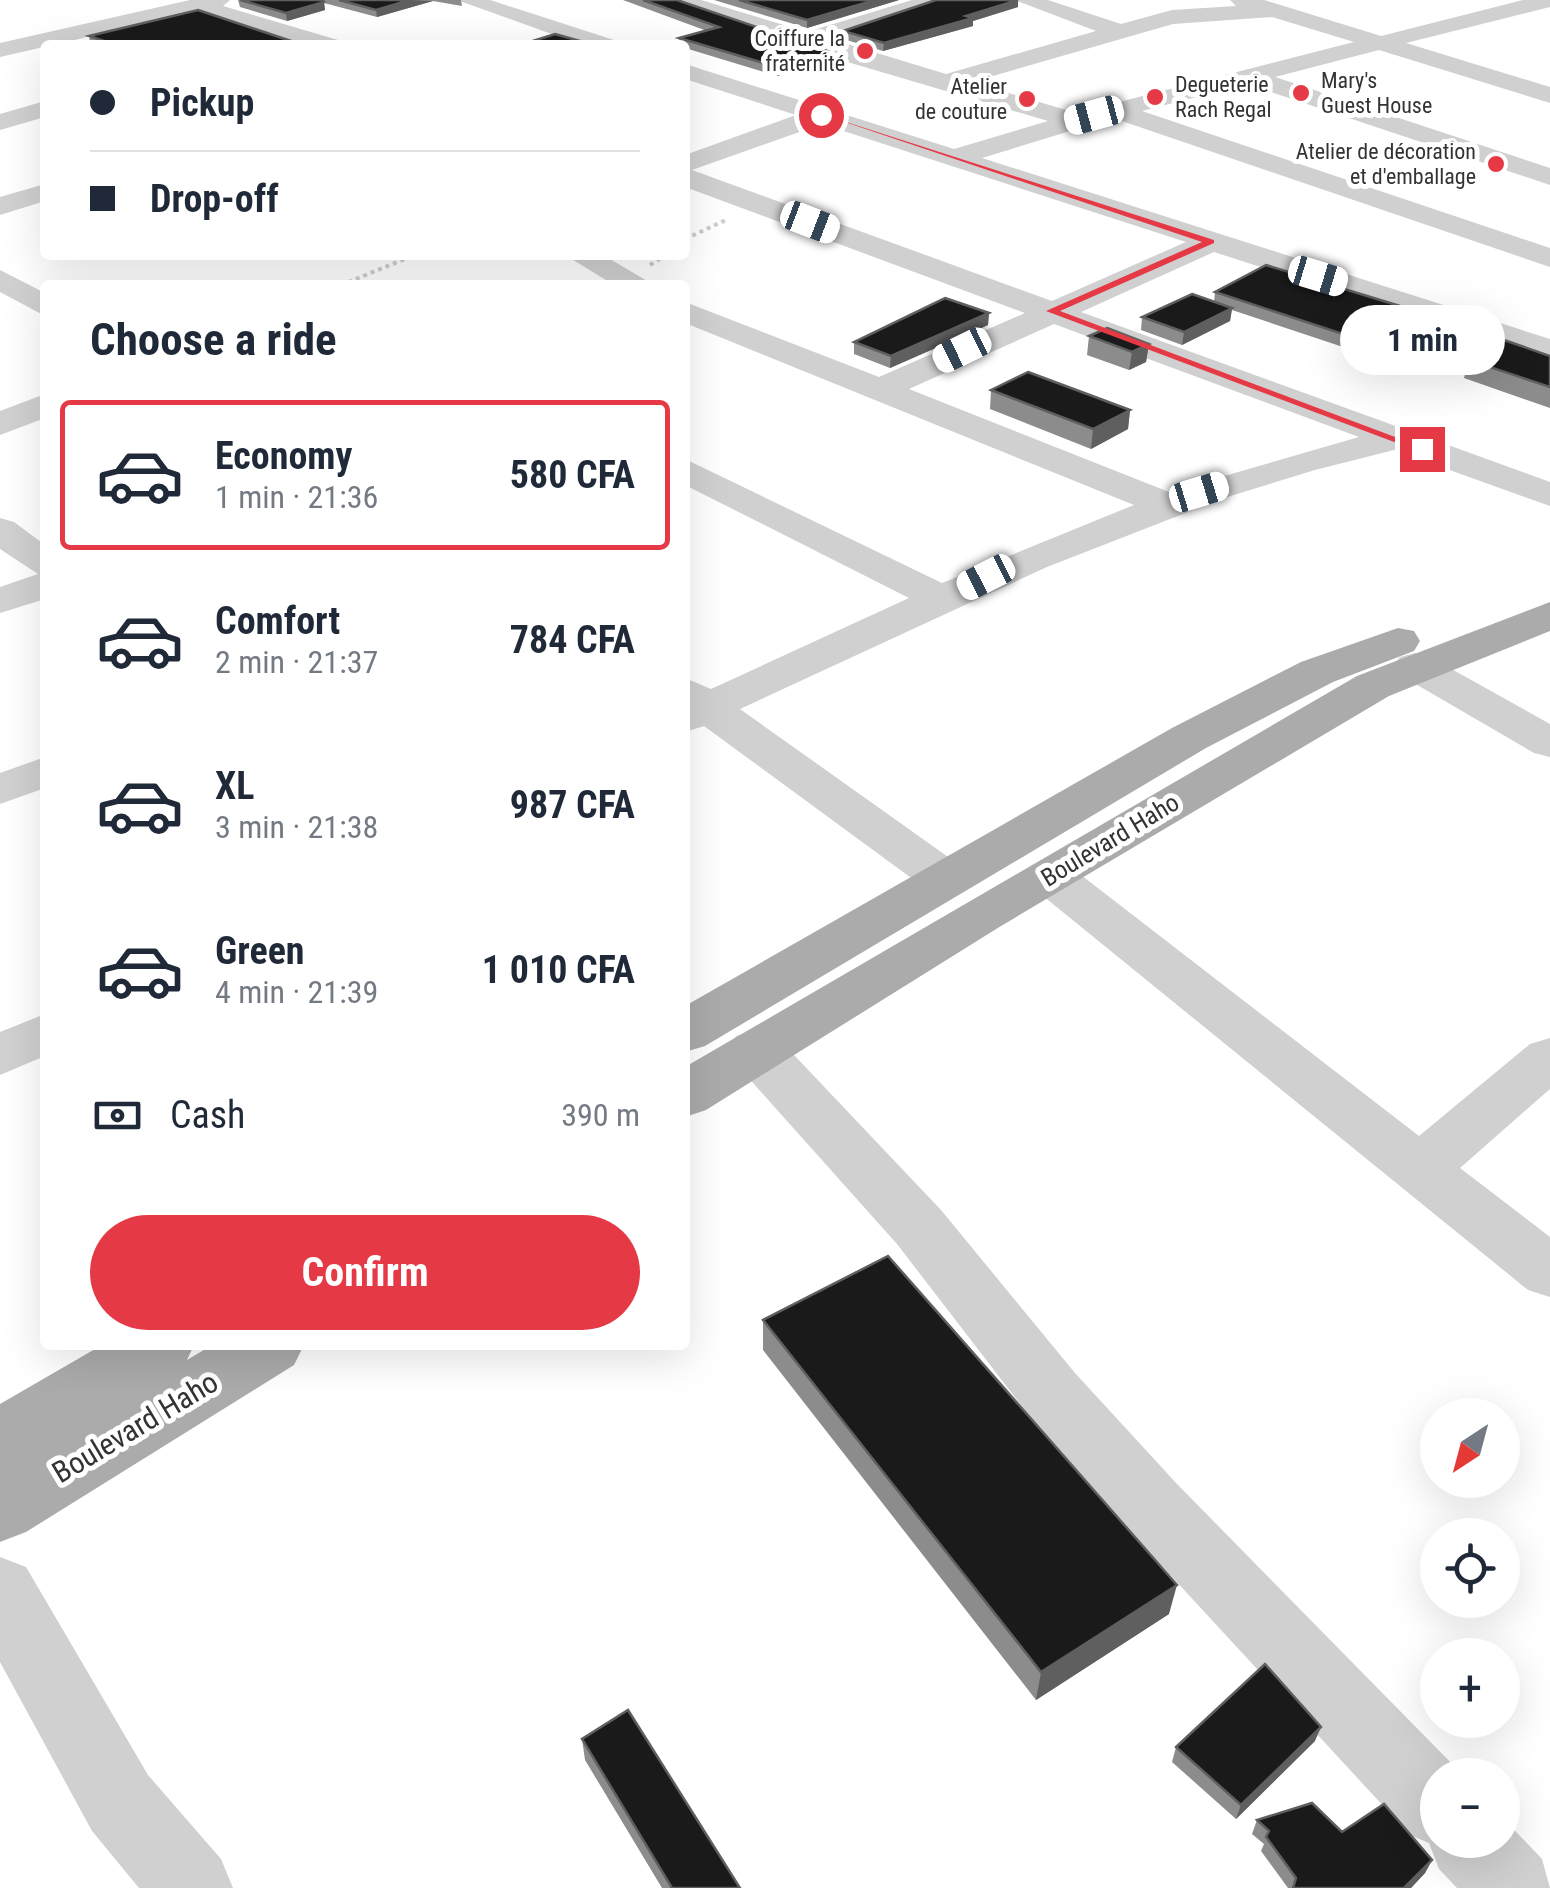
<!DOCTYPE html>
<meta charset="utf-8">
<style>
body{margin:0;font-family:"Roboto Condensed",sans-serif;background:#f6f6f7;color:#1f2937;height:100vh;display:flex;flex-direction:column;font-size:38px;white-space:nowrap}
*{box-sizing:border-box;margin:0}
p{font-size:32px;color:#747a83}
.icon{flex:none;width:55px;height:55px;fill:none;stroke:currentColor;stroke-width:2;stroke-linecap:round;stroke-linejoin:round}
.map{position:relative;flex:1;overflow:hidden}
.details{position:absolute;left:40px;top:280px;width:650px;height:1070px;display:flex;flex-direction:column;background:#fff;border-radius:10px;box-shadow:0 10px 40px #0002}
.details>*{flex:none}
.hud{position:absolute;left:40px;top:40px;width:650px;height:220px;border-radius:10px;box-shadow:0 10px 40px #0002;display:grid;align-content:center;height:220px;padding:0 50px;background:#fff}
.needle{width:65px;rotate:216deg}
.controls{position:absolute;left:1420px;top:1398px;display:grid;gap:20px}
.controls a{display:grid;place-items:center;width:100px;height:100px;border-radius:50%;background:#fff;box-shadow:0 10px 40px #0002;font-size:50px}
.end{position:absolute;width:45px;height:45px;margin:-22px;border:12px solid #e63946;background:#fff;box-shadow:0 0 0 5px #fff}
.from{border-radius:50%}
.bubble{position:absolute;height:70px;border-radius:35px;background:#fff;box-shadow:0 10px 40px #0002;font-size:32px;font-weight:700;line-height:70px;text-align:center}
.car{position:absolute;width:30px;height:60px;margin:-30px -15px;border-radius:12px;box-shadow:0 0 8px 2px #0007;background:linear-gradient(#fff 24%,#345 0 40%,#fff 0 76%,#345 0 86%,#fff 0)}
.hud b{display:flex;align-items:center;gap:35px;height:95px;font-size:38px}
.hud b+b{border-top:2px solid #e0e1e3}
.hud i{width:25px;height:25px;background:#1f2937}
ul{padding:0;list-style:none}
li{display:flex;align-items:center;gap:30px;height:150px;margin:0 20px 15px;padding:0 30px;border:5px solid transparent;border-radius:10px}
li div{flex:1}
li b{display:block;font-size:38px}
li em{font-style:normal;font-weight:700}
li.selected{border-color:#e63946}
li>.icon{width:90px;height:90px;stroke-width:1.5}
h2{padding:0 50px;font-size:45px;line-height:120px}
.pay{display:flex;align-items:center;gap:25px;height:110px;padding:0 50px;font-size:38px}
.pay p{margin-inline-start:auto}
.action{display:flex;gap:20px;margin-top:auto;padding:20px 50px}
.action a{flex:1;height:115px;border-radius:60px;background:#e63946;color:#fff;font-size:40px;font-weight:700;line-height:115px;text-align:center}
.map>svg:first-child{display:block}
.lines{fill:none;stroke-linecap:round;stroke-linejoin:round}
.path{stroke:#cdcdcd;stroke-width:4;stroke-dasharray:4 4;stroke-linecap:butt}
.minor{fill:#d0d0d0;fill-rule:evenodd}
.major{fill:#ababab;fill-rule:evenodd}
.wall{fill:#8c8c8c}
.shaded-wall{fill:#5f5f5f}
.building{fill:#1a1a1a;stroke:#5f5f5f;stroke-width:2.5}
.route{fill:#e63946}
.poi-dot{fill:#e63946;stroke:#fff;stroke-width:4}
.labels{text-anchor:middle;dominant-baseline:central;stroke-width:10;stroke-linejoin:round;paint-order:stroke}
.far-poi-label{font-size:22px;fill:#333;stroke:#fff;text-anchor:end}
.street-label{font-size:25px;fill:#333;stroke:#fff}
.near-street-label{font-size:30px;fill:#333;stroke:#fff}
</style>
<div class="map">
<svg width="1550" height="1888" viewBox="0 0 1550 1888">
<rect width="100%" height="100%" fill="#fff"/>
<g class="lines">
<path class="path" d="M685 239 728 219
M650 265 666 255
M341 285 415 255"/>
<path class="minor" d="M190 0H230L223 6 338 40 342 45H305L197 12 0 57V43Z
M457 0H490L614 40 618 45H582Z
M667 0H701L807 32 912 0H946L831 39 946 74 1096 31 1015 0H1048L1121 24 1172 10 1236 6 1230 0H1264L1381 36 1523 0H1550V7L1406 43 1550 87V103L1379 50 1275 77 1550 168V185L1247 84 1142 111 1550 248V267L1113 118 982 158 1550 339V360L1214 252 1081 312 1550 482V506L1394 450 1315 470 1224 498 1047 567 740 709 965 869 972 880 965 891 947 896 929 891 704 726 685 732V678L711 689 909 598 685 485V459L942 583 1134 505 685 323V302L879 377 1025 313 685 187V155L796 115 685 79V64L954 149 1048 121 793 46ZM1272 17 1354 42 1076 113 972 82 1173 24ZM822 124 1186 242 1052 301 692 170ZM1054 324 1359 437 1169 492 909 389Z
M45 101V117L0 130V114Z
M45 184V201L0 215V197Z
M565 255H603L654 285H614Z
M0 270 45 293V316L0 292Z
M45 394V418L0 435V411Z
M0 518 14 522 45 545V599L0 613V587L38 574 0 549Z
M1415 653 1430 657 1550 724V757L1534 753 1400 675 1393 666 1400 657Z
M45 757V788L0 804V773Z
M1050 860 1068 865 1419 1136 1530 1044 1550 1038V1089L1460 1168 1550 1237V1297L1528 1290 1032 887 1025 876 1032 865Z
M45 1014V1056L0 1075V1032Z
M756 1030 776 1036 941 1210 1075 1373 1177 1484 1463 1775H1438V1840H1502V1817L1542 1859 1550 1888H1457L1439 1869 1429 1843 1410 1835 1127 1528 1027 1413 897 1244 736 1064 728 1050 736 1036Z
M0 1557 26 1567 148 1775 221 1859 233 1888H139L92 1831 0 1662Z"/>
<path class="major" d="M1550 602V631L1389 696 1001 926 706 1110 685 1117V1067L1357 676Z
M1398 628 1414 631 1420 641 1414 651 1333 682 1206 748 705 1046 685 1052V1006L1172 728 1301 662Z
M102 1345H194L187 1360 212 1345H304L294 1365 26 1532 0 1542V1404Z"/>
</g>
<path class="wall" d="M238 0H461L462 6 433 1 377 17 324 3 325 10 287 21 240 7Z
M623 0H677L839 55V63L815 65 777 76 685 48V45H679V38L707 31Z
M714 0H899L807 28Z
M1018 0V7L973 21V26L883 51 843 39V31Z
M89 36 303 45H95L90 43Z
M1215 292 1403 307 1398 325 1352 350 1232 310 1230 321 1182 345 1141 330 1142 317 1214 302Z
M989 313 988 325 890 368 854 354V342Z
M1089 336 1149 344 1146 362 1129 370 1087 355Z
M1550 356V408L1464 378 1469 360Z
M991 390 1130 410 1128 429 1091 449 990 409Z
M763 1320 1169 1614 1036 1700 763 1350Z
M582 1739 740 1888H662L585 1760Z
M1315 1741 1236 1819 1172 1762 1176 1747Z
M1257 1820 1342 1832 1432 1860 1425 1873 1411 1888H1288L1261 1851 1264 1844 1252 1834Z"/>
<path class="shaded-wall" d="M410 0 433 1 377 17 376 10Z
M875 0H899L807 28V20Z
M1018 0V7L973 21V26L883 51 884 43Z
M324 2 325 10 287 21 286 13Z
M815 57V65L777 76V67Z
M1403 307 1398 325 1352 350 1355 338Z
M1232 308 1230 321 1182 345 1184 332Z
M989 313 988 325 890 368 891 356Z
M1149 344 1146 362 1129 370 1132 352Z
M1130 410 1128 429 1091 449 1093 429Z
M1177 1585 1169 1614 1036 1700 1041 1672Z
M1321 1727 1315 1741 1236 1819 1241 1805Z
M1432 1860 1425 1873 1411 1888H1404Z"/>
<path class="building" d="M240 0H323L324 2 286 13Z
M339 0H410L376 10Z
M643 0H677L839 55 815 57 777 67 679 38 719 27Z
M739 0H875L807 20Z
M936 0H1018L966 16 973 18 884 43 843 31Z
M198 10 303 45H116L89 36Z
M555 34 594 45H520Z
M1266 265 1403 307 1395 312 1400 313 1355 338 1215 292Z
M1192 294 1232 308 1184 332 1142 317Z
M945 298 989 313 891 356 854 342Z
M1107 328 1149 344 1132 352 1089 336Z
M1504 340 1550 356V387L1469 360Z
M1028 372 1130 410 1093 429 991 390Z
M888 1256 1177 1585 1041 1672 763 1320Z
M1265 1664 1321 1727 1241 1805 1176 1747Z
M628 1710 740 1888H672L582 1739Z
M1312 1803 1342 1832 1384 1804 1432 1860 1404 1888H1293L1296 1878 1266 1837 1269 1831 1257 1820Z"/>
<path class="route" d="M818 113 1214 240V243L1060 311 1427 449 1418 451 1046 311 1202 242Z"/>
<g class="poi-dot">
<circle cx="865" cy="51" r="10"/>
<circle cx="1301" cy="93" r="10"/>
<circle cx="1155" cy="97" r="10"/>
<circle cx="1027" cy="99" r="10"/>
<circle cx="1496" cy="164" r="10"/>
</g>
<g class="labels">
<g class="far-poi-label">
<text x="845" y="38">Coiffure la<tspan x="845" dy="25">fraternité</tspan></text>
<text x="1321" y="80" text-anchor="start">Mary's<tspan x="1321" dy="25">Guest House</tspan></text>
<text x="1175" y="84" text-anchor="start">Degueterie<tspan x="1175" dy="25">Rach Regal</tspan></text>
<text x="1007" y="86">Atelier<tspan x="1007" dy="25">de couture</tspan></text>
<text x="1476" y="151">Atelier de décoration<tspan x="1476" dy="25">et d'emballage</tspan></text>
</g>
<g class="street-label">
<text transform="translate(1110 840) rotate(-31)">Boulevard Haho</text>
</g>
<g class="near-street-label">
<text transform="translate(135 1427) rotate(-31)">Boulevard Haho</text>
</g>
</g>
</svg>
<div class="controls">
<a><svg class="needle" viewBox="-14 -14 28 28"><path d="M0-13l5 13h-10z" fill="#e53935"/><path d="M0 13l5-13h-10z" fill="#747a83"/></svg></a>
<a><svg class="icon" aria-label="locate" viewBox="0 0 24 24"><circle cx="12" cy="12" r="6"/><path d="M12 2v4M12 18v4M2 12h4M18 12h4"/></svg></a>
<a>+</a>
<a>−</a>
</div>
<i class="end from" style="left:821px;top:115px"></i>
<i class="end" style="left:1422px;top:449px"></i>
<div class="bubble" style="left:1340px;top:305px;width:165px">1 min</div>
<i class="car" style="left:1094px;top:115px;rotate:255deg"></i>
<i class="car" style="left:810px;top:222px;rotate:111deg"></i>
<i class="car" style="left:1318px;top:276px;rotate:107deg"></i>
<i class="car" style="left:962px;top:350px;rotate:244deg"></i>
<i class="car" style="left:1199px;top:492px;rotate:73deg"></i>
<i class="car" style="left:986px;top:577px;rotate:243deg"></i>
<div class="hud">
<b><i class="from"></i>Pickup</b>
<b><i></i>Drop-off</b>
</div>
<section class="details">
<h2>Choose a ride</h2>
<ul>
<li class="selected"><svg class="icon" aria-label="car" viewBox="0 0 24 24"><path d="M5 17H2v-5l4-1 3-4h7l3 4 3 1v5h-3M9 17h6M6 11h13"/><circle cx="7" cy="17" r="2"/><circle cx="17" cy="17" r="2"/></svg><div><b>Economy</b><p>1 min · 21:36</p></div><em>580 CFA</em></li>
<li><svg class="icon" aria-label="car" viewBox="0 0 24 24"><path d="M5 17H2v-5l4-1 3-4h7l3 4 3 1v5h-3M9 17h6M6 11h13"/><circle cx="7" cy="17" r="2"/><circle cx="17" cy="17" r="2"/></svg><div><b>Comfort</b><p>2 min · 21:37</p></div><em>784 CFA</em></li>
<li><svg class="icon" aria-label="car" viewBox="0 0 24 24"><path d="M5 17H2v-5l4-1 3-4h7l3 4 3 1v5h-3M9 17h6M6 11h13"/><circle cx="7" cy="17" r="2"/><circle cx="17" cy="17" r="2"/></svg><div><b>XL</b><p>3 min · 21:38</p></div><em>987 CFA</em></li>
<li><svg class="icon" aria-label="car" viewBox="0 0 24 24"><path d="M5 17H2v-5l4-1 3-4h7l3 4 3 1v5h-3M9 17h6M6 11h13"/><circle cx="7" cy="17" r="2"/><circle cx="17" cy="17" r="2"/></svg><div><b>Green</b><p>4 min · 21:39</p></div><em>1 010 CFA</em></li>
</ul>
<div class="pay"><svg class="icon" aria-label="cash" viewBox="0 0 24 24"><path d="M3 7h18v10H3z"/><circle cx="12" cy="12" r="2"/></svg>Cash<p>390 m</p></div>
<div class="action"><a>Confirm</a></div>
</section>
</div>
